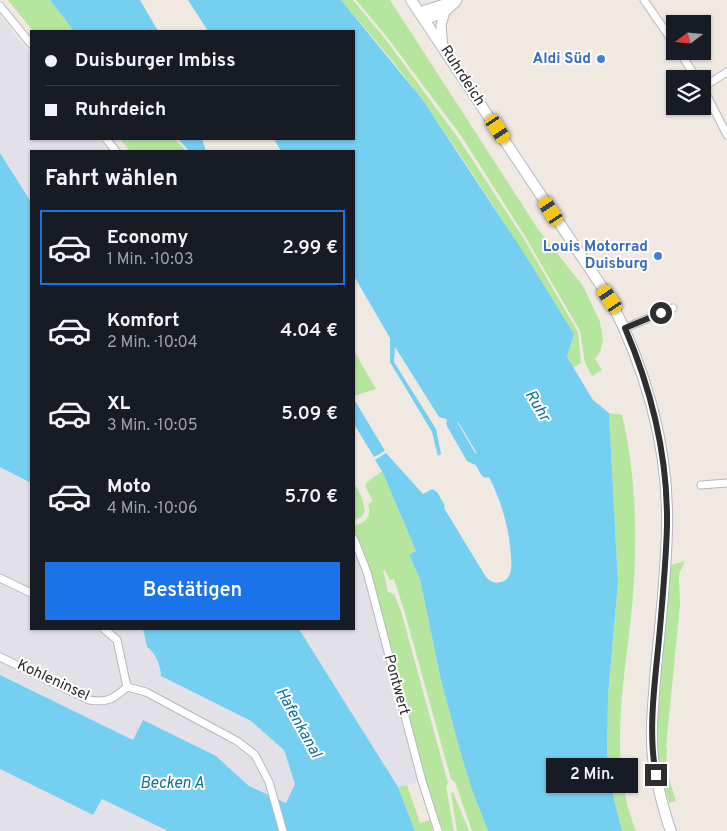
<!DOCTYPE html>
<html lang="de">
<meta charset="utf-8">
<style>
body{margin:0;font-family:Overpass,sans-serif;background:#242831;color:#f1f3f6;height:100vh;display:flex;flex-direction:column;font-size:19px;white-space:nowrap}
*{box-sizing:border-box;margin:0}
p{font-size:16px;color:#9ea1a6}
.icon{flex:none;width:28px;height:28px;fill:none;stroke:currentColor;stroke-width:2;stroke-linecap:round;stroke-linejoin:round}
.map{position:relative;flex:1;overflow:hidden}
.panel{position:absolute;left:30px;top:150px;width:325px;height:480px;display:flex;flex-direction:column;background:#171b24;border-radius:0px;box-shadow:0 1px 4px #0004}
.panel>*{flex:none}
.hud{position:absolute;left:30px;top:30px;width:325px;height:110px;border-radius:0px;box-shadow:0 1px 4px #0004;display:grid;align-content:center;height:110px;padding:0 15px;background:#171b24}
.needle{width:32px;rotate:254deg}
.buttons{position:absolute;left:666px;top:15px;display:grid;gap:10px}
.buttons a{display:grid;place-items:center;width:45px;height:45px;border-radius:0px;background:#171b24;box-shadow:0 1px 4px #0004;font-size:25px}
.end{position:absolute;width:22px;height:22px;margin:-11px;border:6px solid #2e2e2e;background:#fff;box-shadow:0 0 0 2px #fff}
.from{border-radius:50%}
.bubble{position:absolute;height:35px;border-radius:0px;background:#171b24;box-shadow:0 1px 4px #0004;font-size:16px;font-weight:600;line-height:35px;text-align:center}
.car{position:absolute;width:15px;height:30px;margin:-15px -8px;border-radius:6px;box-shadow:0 0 4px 1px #0007;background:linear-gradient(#f5c518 24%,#345 0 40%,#f5c518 0 76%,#345 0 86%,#f5c518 0)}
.hud b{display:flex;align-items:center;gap:18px;height:48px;font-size:19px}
.hud b+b{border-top:1px solid #363941}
.hud i{width:12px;height:12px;background:#f1f3f6}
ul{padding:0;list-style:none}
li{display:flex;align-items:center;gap:15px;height:75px;margin:0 10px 8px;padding:0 5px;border:2px solid transparent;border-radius:0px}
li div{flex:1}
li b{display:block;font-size:19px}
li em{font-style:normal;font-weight:600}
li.current{border-color:#1a73e8}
li>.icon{width:45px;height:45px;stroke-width:1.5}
h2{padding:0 15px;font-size:22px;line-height:60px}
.button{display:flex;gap:10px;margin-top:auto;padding:10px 15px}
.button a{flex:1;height:58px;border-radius:0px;background:#1a73e8;color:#fff;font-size:20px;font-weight:600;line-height:58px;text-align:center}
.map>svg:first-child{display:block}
.industrial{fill:#e3e1e8}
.green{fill:#b6e59e}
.water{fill:#75cff0}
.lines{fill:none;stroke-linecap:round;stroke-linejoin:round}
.river{stroke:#75cff0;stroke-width:11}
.minor-casing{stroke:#b4b7c1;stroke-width:9}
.tertiary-casing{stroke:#b4b7c1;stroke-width:11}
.secondary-casing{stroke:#b4b7c1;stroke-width:12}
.minor{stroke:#fff;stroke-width:7}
.tertiary{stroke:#fff;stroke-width:9}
.secondary{stroke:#fff;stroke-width:10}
.route{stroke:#2e2e2e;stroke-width:6}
.shop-dot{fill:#3f7fe0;stroke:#fff;stroke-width:2}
.labels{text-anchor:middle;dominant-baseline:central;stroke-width:4;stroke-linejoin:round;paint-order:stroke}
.shop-label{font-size:15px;font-weight:bold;fill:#366cbe;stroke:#fff;text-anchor:end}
.street-label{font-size:15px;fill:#2e2e2e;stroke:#fff}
.water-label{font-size:16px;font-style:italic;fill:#0d6fa3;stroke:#fff}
</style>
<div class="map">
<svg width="727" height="831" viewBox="0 0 727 831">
<rect width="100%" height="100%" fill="#efe9e1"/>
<path class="industrial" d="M0 16 31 55V139H99L109 151H31V202L0 153Z
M0 467 31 483V629H143L147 647 153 651 161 672V676L251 721 284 750 295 784 286 803 249 786 216 756 143 721 133 740 0 675Z
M354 549 363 573 418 782 398 787 299 629H354Z
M0 769 93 815 102 799 168 831H0Z"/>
<path class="green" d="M8 0H50L74 31H33Z
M341 0H353L386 40 458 138 524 239 578 332 581 363 573 368 567 357 574 334C525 256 476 176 423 101 398 66 369 33 341 0Z
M356 0H390L538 229 583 286 600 322 603 340 600 352 595 359 602 370 592 376 585 363 580 331 526 238 462 137 387 37Z
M120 139H175L186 151H130Z
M354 351 376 389 354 396Z
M609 413 622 415C635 470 637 525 634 582 629 664 604 752 636 831H622L613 795 607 757 608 695 618 583Z
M382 471 416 551 409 555 420 579 440 676 460 751 472 790 488 831H472L455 782 451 779 404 610 394 579 390 580 385 570 383 571C386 579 386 585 388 592L394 594 401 611 448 783 446 786 454 831H443L425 780 370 571 354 530 355 526C366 521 372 517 368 504L373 501 366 488V483Z
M356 486 362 498 365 511 362 517 354 520V487Z
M685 561 679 574V580L680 604 666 748H667L666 770 676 801 669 803 664 783H662C654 744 658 704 662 664 665 631 668 598 671 565Z
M407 785 420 823 430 820 433 831H415L398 787Z
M453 792 469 831H457L451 793Z"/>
<path class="water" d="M50 0H140L158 31H74Z
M188 0H341L422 99 522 250 574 334 567 357 593 400 609 413 618 583 608 695 607 757 613 795 622 831H488L472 790 460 751 440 676 420 579 409 555 416 551 382 471 375 460 386 453 423 494 432 489 437 492 445 506 444 508 486 577C490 581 494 584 500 582 512 580 512 567 511 557 508 504 485 466 458 422L439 417 395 347 394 362 436 429 441 454 438 456 432 432 390 362V338L354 276V151H281L274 139H354V31H208Z
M178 139H202L206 151H189Z
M0 153 31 202V483L0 467Z
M354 399 385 451 374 457 354 424Z
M143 629H299L398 787 415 831H168L102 799 93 815 0 769V675L133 740 143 720 216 756 249 786 286 803 295 784 284 750 251 721 161 676C161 666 155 652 147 647Z"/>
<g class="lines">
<path class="river" d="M452 420V424L471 457 480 461 486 472H488"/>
<defs>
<path id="minor" d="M644 0 675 45
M0 6 31 44
M679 51 697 79
M702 86 727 135
M703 87 727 72
M106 139 116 151
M625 328 673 308
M701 485 727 483
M354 539 367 572 422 781 438 831
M0 578 31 593
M104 629 117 640 127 687
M0 657 89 700C108 703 113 699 127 687
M127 687 146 692 237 741 255 755 269 782 283 831"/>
<path id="tertiary" d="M419 12 457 0
M425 20 445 12 456 2
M443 48 441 25 445 12"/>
<path id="secondary" d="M411 0 610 299C646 370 669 447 667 528 666 574 661 621 656 667 654 699 649 733 654 765 656 778 659 790 662 802 665 812 667 822 671 831"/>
</defs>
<use href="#minor" class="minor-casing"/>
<use href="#tertiary" class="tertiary-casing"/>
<use href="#secondary" class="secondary-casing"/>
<use href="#minor" class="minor"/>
<use href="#tertiary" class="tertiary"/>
<use href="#secondary" class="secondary"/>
</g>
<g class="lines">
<path class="route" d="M656 775C647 728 656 676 660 628 663 594 666 560 667 526 668 458 652 391 625 328L661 313"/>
</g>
<g class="shop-dot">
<circle cx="601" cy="59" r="5"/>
<circle cx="658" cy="256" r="5"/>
</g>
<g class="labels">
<g class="shop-label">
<text x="591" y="59">Aldi Süd</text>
<text x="648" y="247">Louis Motorrad<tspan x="648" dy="17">Duisburg</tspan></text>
</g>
<g class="street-label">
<text transform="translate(462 76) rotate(57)">Ruhrdeich</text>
<text transform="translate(53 681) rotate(25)">Kohleninsel</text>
<text transform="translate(396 685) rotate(75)">Pontwert</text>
</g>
<g class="water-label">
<text transform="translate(537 406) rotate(59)">Ruhr</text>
<text transform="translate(298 723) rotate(61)">Hafenkanal</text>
<text x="172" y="784">Becken A</text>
</g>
</g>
</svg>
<div class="buttons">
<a><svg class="needle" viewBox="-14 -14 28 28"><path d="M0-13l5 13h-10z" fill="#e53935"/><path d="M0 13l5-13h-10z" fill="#9ea1a6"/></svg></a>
<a><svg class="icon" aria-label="layers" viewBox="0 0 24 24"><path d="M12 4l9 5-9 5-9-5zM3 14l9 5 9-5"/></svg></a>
</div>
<i class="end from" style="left:661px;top:313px"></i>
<i class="end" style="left:656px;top:775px"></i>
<div class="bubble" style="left:546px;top:758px;width:92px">2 Min.</div>
<i class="car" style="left:498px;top:129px;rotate:147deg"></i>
<i class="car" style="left:551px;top:211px;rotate:327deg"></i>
<i class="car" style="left:610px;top:299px;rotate:326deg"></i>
<div class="hud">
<b><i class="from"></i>Duisburger Imbiss</b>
<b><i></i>Ruhrdeich</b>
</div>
<section class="panel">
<h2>Fahrt wählen</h2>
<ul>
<li class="current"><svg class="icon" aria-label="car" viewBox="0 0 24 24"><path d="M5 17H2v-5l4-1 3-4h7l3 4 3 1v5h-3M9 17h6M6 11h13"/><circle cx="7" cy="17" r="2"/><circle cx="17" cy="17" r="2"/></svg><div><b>Economy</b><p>1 Min. · 10:03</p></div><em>2.99 €</em></li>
<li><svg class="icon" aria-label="car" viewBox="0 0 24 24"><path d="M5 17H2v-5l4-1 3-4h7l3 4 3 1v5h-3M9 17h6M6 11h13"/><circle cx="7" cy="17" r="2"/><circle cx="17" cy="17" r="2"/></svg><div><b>Komfort</b><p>2 Min. · 10:04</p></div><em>4.04 €</em></li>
<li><svg class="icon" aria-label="car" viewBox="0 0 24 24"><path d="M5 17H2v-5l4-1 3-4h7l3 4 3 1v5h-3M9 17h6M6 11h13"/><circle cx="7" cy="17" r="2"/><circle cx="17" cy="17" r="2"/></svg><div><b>XL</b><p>3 Min. · 10:05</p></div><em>5.09 €</em></li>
<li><svg class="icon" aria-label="car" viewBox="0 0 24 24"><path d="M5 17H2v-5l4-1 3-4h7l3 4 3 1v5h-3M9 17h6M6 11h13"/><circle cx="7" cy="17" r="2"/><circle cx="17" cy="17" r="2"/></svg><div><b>Moto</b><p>4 Min. · 10:06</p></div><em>5.70 €</em></li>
</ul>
<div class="button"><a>Bestätigen</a></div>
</section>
</div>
